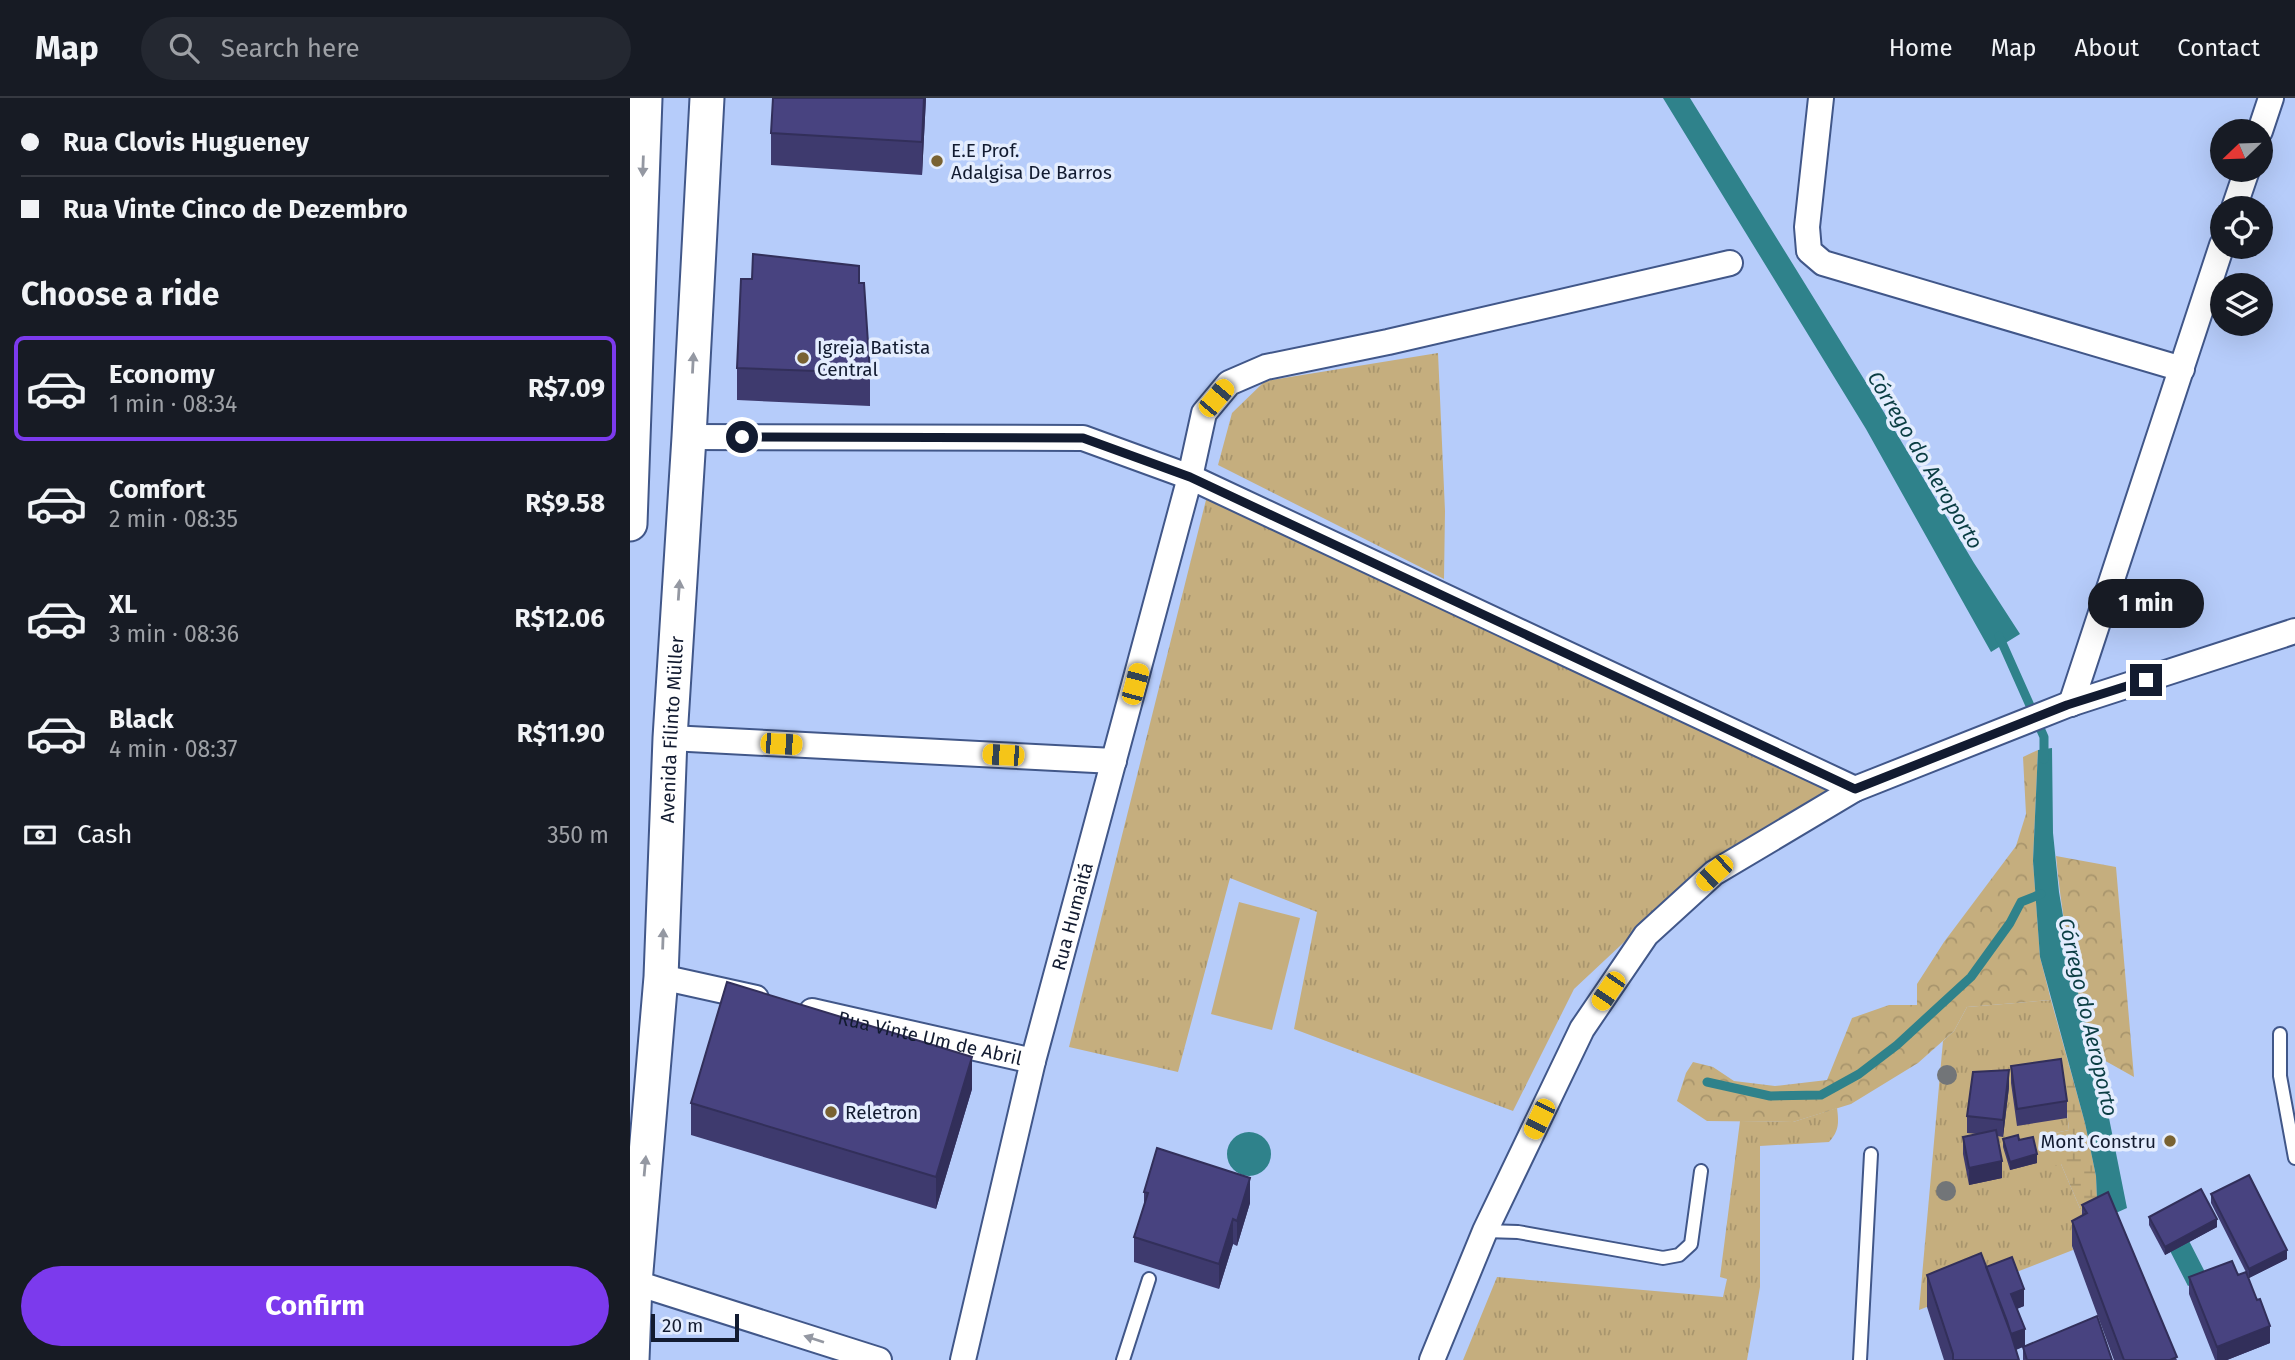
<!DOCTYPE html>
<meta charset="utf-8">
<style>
body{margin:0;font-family:"Fira Sans",sans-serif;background:#242831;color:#f1f3f6;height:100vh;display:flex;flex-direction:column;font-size:26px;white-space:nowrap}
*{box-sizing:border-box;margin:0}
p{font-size:23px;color:#9ea1a6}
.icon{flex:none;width:38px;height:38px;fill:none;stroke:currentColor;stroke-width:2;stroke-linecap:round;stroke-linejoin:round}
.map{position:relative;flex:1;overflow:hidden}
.side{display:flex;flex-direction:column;background:#171b24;width:630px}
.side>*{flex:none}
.hud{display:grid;align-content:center;height:154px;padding:0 21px;background:#171b24}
.needle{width:46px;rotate:247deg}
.buttons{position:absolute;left:1580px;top:21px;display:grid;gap:14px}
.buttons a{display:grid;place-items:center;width:63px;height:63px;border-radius:50%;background:#171b24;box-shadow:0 7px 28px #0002;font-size:35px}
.scale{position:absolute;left:21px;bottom:18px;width:88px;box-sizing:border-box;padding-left:7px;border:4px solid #121b30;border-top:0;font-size:19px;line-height:24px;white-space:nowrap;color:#121b30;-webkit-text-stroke:5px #e4edfe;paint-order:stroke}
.end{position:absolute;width:32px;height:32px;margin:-16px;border:9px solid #121b30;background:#fff;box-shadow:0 0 0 4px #fff}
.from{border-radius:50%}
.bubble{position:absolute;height:49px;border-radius:24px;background:#171b24;box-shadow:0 7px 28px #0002;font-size:23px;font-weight:700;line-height:49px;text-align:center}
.car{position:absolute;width:21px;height:42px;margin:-21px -10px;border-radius:9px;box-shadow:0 0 5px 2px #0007;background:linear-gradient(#f5c518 24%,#345 0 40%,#f5c518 0 76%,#345 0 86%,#f5c518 0)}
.hud b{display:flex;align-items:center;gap:24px;height:66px;font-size:26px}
.hud b+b{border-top:2px solid #363941}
.hud i{width:18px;height:18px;background:#f1f3f6}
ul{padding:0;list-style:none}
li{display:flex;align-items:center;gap:21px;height:105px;margin:0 14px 10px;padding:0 7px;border:4px solid transparent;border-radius:10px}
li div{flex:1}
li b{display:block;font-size:26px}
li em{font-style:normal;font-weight:700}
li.on{border-color:#7c3aed}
li>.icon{width:63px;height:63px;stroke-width:1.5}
h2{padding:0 21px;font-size:32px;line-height:84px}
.pay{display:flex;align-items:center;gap:18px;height:77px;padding:0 21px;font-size:26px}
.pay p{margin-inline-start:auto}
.button{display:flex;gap:14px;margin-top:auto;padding:14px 21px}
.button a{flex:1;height:80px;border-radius:42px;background:#7c3aed;color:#fff;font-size:28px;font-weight:700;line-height:80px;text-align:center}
header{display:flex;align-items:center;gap:42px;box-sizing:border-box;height:98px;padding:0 35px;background:#171b24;border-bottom:2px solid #363941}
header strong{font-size:33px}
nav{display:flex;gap:38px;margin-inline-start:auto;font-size:24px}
.search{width:490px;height:63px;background:#242831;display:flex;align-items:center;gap:18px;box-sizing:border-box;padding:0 24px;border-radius:38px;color:#9ea1a6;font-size:26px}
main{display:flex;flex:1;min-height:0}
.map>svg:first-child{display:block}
.grass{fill:url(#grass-tufts)}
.forest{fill:url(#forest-crowns)}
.wetland{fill:url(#wetland-marsh)}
.pitch{fill:#c5ae7e}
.water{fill:#2f828b}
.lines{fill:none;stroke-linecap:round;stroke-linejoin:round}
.stream{stroke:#2f828b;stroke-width:9}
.lane-casing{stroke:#415789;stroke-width:16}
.street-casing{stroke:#415789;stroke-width:28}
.secondary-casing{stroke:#415789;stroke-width:37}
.lane{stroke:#fff;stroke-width:12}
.street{stroke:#fff;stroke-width:24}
.secondary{stroke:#fff;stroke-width:33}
.tree{fill:#727578}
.wall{fill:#3e3a6e}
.shaded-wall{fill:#322f5a}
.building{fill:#484380;stroke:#322f5a;stroke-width:2}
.oneway{fill:#9498a2}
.route{stroke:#121b30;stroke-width:9}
.poi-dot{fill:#796232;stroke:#e4edfe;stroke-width:2.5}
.labels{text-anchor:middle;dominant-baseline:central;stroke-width:7;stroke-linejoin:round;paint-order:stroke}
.poi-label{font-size:19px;fill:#121b30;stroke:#e4edfe;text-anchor:start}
.street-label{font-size:19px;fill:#121b30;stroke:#e4edfe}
.water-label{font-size:21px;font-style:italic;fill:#0a3d43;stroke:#e4edfe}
</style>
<header>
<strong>Map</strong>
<div class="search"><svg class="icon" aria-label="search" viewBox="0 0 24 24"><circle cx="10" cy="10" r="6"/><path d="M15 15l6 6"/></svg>Search here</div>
<nav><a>Home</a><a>Map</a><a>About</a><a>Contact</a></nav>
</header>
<main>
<section class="side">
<div class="hud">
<b><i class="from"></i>Rua Clovis Hugueney</b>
<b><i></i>Rua Vinte Cinco de Dezembro</b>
</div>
<h2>Choose a ride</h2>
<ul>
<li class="on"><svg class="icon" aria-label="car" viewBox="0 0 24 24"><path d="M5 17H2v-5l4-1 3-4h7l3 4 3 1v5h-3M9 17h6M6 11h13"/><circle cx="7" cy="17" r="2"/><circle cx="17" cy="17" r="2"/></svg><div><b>Economy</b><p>1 min · 08:34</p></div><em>R$7.09</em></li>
<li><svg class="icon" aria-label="car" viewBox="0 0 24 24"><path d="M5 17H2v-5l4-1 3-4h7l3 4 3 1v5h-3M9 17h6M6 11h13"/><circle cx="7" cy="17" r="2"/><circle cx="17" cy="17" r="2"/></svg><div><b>Comfort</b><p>2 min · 08:35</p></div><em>R$9.58</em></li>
<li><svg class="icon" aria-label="car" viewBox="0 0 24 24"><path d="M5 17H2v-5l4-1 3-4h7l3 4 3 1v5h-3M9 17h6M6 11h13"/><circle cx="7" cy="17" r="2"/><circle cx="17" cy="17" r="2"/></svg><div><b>XL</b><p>3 min · 08:36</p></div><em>R$12.06</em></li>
<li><svg class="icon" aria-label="car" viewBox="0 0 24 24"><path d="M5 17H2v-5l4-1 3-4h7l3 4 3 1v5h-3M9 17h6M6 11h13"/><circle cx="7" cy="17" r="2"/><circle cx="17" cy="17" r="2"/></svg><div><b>Black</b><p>4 min · 08:37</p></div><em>R$11.90</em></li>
</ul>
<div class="pay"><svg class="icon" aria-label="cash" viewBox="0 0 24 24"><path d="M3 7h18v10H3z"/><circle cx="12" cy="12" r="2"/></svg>Cash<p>350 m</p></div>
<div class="button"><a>Confirm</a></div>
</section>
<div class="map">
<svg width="1665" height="1262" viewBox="0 0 1665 1262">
<defs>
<pattern id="grass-tufts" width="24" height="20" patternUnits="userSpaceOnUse" patternTransform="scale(1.75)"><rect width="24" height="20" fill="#c5ae7e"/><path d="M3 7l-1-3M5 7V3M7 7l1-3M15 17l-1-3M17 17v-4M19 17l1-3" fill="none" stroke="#a8956d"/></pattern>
<pattern id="forest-crowns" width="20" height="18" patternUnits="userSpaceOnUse" patternTransform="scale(1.75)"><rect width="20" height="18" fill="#c5ae7e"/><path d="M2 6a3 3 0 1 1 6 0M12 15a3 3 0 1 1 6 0" fill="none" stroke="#a8956d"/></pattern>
<pattern id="wetland-marsh" width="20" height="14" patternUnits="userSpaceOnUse" patternTransform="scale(1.75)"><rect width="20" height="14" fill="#c5ae7e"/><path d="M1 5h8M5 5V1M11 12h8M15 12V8" fill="none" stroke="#a8956d"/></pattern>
</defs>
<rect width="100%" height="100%" fill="#b6ccfa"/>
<path class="grass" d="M808 255 815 413 814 481 588 367 602 315 635 283Z
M577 398 1200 691 1084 760 944 891 883 1013 664 931 687 814 600 780 548 974 439 949Z
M1421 902 1439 967 1432 971 1439 1032 1411 1038 1431 1066 1458 1129 1442 1148 1443 1152 1289 1212 1313 943 1324 933 1337 909Z
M1207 1010C1209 1025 1209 1033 1199 1044L1130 1048V1189L1117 1262H833L867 1179 1093 1199 1097 1181 1090 1179 1110 1023 1163 1024Z"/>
<path class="forest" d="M1408 652 1403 763 1410 859 1421 902 1337 909 1324 933 1288 965 1221 1006 1163 1024 1077 1023 1047 1003 1056 975 1063 964 1083 969 1104 983 1145 988 1197 982 1222 920 1259 907H1287V886L1314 844 1386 748 1396 716 1393 659Z
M1426 758 1486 769 1504 979 1463 956C1446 890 1432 825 1426 758Z"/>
<path class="wetland" d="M1439 967 1455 1025 1466 1078 1468 1123 1458 1129 1431 1066 1419 1070 1411 1038 1439 1032 1432 970Z"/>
<path class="pitch" d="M609 804 670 820 642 932 581 916Z"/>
<path class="water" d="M1033 0H1060L1237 286 1344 465 1390 536 1361 554 1236 331Z
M1422 650 1423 735 1429 794 1441 866 1479 1020 1497 1110 1468 1123 1466 1078 1455 1025 1410 859 1403 763 1408 652Z
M597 1056a22 22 0 1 1 44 0a22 22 0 1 1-44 0Z
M1555 1135 1577 1178 1558 1188 1536 1145Z"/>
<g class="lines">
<path class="stream" d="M1369 538 1414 639V661
M1077 984 1140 998 1191 997 1229 976 1267 947 1341 879 1380 825 1391 804 1411 796"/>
<defs>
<path id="lane" d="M1650 936V978L1665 1060
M855 1133 888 1134 1033 1160 1049 1157 1061 1146 1071 1073
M493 1262 519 1181
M1230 1262 1241 1056"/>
<g id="street">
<path d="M1191 0 1177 129 1179 153 1193 165 1552 271"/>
<path d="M1630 33 1641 0"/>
<path d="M1604 110 1617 72"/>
<path d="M59 339 453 340 560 379 1225 691"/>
<path d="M1441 606 1592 147"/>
<path d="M40 640 484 663"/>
<path d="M31 879 126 900"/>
<path id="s1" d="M182 913 403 963"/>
<path d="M0 1183 249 1262"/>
<path id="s2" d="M333 1262 403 963 560 379 574 315 599 285 636 269 758 244 1100 165"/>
<path d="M802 1262 855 1133 952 931 1016 837 1084 775 1225 691 1437 607 1665 533"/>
</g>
<g id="secondary">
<path d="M0 426 15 0"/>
<path id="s3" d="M2 1262 5 1185 31 879 40 640 59 339 77 0"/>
</g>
</defs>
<use href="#lane" class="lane-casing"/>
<use href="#street" class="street-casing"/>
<use href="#secondary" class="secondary-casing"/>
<use href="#lane" class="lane"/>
<use href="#street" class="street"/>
<use href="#secondary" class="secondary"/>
</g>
<g class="tree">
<circle cx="1317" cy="977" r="10"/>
<circle cx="1316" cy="1093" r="10"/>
</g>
<path class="wall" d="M143 0H296L292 77 141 67V35Z
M229 185 240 275V308L107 302V270Z
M1381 968 1437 1003V1020L1387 1028 1381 985Z
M1379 989 1373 1039 1367 1038 1372 1080 1339 1087 1333 1056V1039L1347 1036 1337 1035V1018Z
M342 991 306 1111 61 1037V1005Z
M1373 1041 1389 1042 1407 1065 1380 1072 1373 1049Z
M514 1094 620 1105 607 1148 603 1146 589 1191 504 1164V1139L514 1108Z
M1581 1096 1657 1161 1619 1180 1581 1105Z
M1452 1107 1547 1262H1484L1442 1148V1123L1452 1118Z
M1519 1119 1587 1129 1535 1157 1519 1127Z
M1297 1177 1394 1208 1387 1211 1395 1248 1482 1262H1393V1249L1386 1252 1389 1262H1314L1297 1209Z
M1559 1179 1640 1245 1597 1262H1585L1559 1196Z"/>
<path class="shaded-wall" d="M294 0H296L292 77V44Z
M342 959V991L306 1111V1079Z
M1379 972V989L1373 1039V1022Z
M1407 1056V1065L1380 1072V1064Z
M1372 1063V1080L1339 1087V1070Z
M620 1080V1105L607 1148V1123Z
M603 1121V1146L589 1191V1166Z
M1587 1121V1129L1535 1157V1149Z
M1657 1152V1161L1619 1180V1171Z
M1394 1191V1208L1381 1213V1196Z
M1640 1228V1245L1597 1262H1587V1249Z
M1395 1231V1248L1377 1255V1238Z"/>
<path class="building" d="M143 0H294L292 44 141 35Z
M123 156 229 168V185H234L240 275 107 270 111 181H122Z
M97 884 342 959 306 1079 61 1005Z
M1431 961 1437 1003 1387 1011 1381 968Z
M1379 972 1373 1022 1337 1018 1343 974Z
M1366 1032 1372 1063 1339 1070 1333 1039Z
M1388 1037 1389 1042 1403 1039 1407 1056 1380 1064 1373 1041Z
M527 1050 620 1080 607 1123 603 1121 589 1166 504 1139 518 1095 514 1094Z
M1619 1077 1657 1152 1619 1171 1581 1096Z
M1571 1091 1587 1121 1535 1149 1519 1119Z
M1478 1094 1547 1259 1540 1262H1494L1442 1123 1457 1115 1452 1107Z
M1351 1155 1377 1223 1389 1262H1323V1256L1297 1177Z
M1382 1159 1394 1191 1381 1196 1395 1231 1381 1236 1356 1169Z
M1602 1163 1608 1177 1616 1174 1627 1202 1630 1201 1640 1228 1587 1249 1559 1179Z
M1467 1218 1482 1262H1397L1393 1249Z"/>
<defs><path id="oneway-solid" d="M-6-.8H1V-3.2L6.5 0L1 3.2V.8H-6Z" transform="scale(1.75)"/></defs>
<g class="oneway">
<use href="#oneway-solid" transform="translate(13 68) rotate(92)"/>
<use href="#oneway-solid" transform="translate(63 265) rotate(-87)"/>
<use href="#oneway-solid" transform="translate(49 492) rotate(-86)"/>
<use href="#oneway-solid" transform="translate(33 841) rotate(-88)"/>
<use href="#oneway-solid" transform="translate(15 1068) rotate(-85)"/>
<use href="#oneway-solid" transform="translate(184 1241) rotate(-162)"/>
</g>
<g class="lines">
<path class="route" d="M112 339 453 340 560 379 1225 691 1437 607 1516 582"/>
</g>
<g class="poi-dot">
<circle cx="307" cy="63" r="7"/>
<circle cx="173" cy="260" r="7"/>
<circle cx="201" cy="1014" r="7"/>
<circle cx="1540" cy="1043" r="7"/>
</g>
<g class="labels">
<g class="poi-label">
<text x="321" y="52">E.E Prof.<tspan x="321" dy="22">Adalgisa De Barros</tspan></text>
<text x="187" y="249">Igreja Batista<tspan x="187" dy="22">Central</tspan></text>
<text x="215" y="1014">Reletron</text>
<text x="1526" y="1043" text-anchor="end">Mont Constru</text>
</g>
<g class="street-label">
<text stroke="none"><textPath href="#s3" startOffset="632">Avenida Filinto Müller</textPath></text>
<text stroke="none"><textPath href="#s2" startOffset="457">Rua Humaitá</textPath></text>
<text stroke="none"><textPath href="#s1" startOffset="121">Rua Vinte Um de Abril</textPath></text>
</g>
<g class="water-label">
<text transform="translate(1295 362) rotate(59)">Córrego do Aeroporto</text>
<text transform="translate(1458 919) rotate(77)">Córrego do Aeroporto</text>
</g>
</g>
</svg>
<div class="buttons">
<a><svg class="needle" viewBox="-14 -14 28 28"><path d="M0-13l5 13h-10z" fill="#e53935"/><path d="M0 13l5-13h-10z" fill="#9ea1a6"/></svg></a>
<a><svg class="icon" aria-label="locate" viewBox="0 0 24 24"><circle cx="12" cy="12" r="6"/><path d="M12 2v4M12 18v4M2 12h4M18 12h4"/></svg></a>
<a><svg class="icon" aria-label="layers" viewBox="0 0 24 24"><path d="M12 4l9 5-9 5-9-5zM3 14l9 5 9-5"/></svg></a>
</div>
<div class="scale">20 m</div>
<i class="end from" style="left:112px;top:339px"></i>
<i class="end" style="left:1516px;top:582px"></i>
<div class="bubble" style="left:1458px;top:481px;width:116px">1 min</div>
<i class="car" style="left:586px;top:300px;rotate:40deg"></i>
<i class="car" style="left:505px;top:586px;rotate:15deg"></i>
<i class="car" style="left:151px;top:646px;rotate:93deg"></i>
<i class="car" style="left:373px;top:657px;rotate:273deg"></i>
<i class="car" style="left:1084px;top:775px;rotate:227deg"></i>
<i class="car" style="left:978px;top:893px;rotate:214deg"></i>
<i class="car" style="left:909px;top:1021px;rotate:206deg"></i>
</div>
</main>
